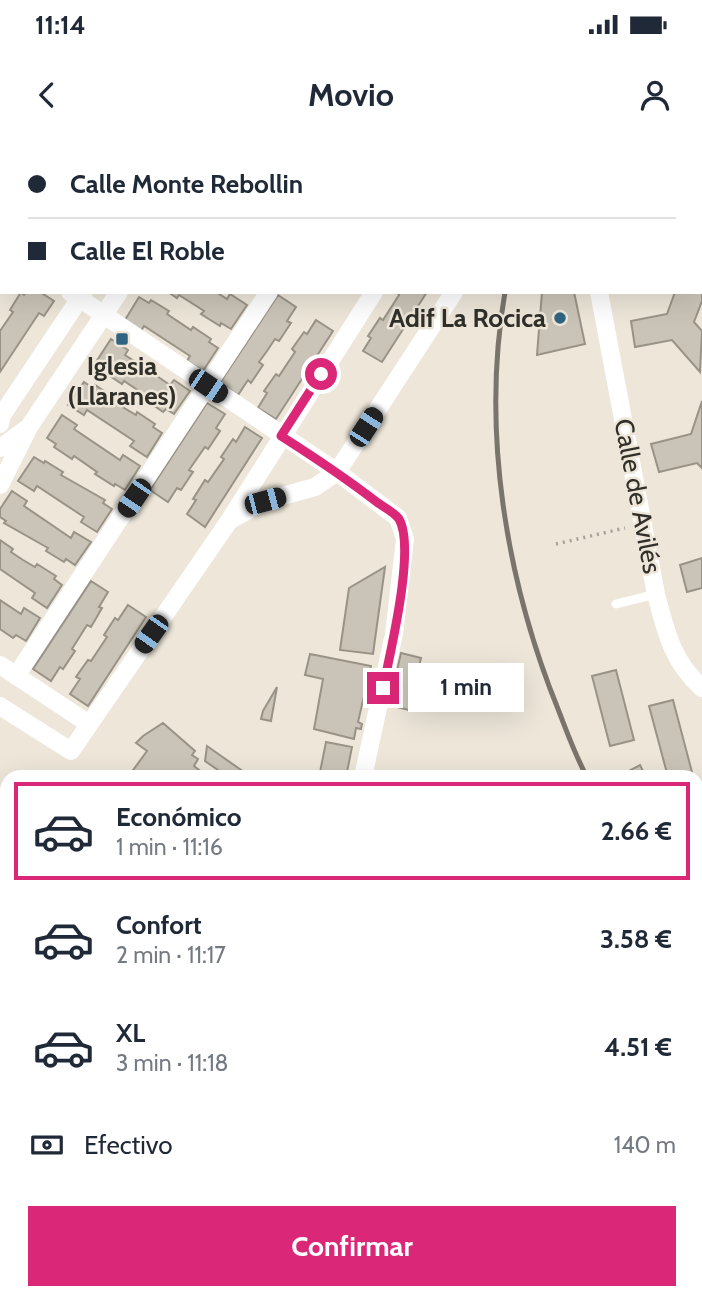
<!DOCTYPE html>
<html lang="es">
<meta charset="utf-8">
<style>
body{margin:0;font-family:Cabin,sans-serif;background:#f6f6f7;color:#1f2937;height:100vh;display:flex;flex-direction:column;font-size:26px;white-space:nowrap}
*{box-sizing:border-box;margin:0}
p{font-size:23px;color:#747a83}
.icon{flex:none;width:38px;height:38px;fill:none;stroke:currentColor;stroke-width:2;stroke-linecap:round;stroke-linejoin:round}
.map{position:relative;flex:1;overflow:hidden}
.details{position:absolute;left:0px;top:630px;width:704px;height:530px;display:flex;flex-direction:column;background:#fff;border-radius:21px 21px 0 0;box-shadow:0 7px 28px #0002}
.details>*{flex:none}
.guide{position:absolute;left:0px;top:0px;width:704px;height:154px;box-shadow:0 7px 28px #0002;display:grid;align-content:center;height:154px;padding:0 28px;background:#fff}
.end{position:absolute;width:32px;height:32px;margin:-16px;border:9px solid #db2777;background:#fff;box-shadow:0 0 0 4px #fff}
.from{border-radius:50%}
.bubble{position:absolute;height:49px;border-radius:0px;background:#fff;box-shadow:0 7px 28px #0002;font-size:23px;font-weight:700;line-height:49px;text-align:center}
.car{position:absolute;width:21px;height:42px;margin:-21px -10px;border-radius:9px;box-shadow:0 0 5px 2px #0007;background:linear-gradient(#222 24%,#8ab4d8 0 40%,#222 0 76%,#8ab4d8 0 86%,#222 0)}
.guide b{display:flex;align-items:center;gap:24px;height:66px;font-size:26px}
.guide b+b{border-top:2px solid #e0e1e3}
.guide i{width:18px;height:18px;background:#1f2937}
ul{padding:12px 0 0;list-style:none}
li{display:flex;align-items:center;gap:21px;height:98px;margin:0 14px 10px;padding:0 14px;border:4px solid transparent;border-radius:0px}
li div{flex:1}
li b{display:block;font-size:26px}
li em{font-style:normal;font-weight:700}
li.current{border-color:#db2777}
li>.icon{width:63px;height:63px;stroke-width:1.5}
.pay{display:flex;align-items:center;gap:18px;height:77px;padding:0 28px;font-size:26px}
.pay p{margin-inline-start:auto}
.cta{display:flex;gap:14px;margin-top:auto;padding:14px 28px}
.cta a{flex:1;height:80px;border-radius:0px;background:#db2777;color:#fff;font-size:28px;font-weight:700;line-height:80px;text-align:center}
.status{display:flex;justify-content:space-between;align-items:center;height:49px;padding:0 35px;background:#fff;direction:ltr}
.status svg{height:19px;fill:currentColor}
header{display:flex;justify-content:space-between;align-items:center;height:91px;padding:0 28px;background:#fff;font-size:32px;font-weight:700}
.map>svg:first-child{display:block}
.green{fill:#e3d0a7}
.building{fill:#cac4b8;stroke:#999387;stroke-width:2}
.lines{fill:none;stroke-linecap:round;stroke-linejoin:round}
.path{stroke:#a6a096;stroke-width:3.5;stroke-dasharray:2 5;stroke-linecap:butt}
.lane{stroke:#fff;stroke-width:9}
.street{stroke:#fff;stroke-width:18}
.highway{stroke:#fff;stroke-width:32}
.rail{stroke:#79756d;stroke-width:5}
.route{stroke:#db2777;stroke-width:9}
.poi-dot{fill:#316481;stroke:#ede6d9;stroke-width:2.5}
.labels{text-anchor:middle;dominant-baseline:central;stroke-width:5;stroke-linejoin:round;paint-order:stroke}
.poi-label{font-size:26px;font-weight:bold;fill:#312f2a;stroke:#ede6d9;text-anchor:end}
.street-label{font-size:26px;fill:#312f2a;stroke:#ede6d9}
</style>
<div class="status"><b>11:14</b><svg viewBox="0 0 49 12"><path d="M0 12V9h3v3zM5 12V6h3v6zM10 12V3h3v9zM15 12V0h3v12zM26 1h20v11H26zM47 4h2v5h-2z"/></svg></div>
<header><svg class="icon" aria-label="back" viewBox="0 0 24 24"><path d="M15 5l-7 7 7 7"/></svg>Movio<svg class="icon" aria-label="person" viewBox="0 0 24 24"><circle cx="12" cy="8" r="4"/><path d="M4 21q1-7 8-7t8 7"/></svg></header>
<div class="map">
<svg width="702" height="1160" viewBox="0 0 702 1160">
<rect width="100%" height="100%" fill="#ede6d9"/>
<path class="green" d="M0 863 7 864V1087L0 1111Z"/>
<path class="building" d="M0 0H73L76 2H2V33Z
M702 144V161L694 182 702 191 700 232 672 200 635 207 631 181 667 174 675 152H702Z
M21 152 24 155 26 152H40L54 161 44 176 39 173 0 232V191L13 172 10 170Z
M168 152H216L227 159 230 154 247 165 231 189 221 183 220 186 201 174 204 171 179 155 177 158Z
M397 152H427L382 222 363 211 371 198 368 196 380 178 383 180 399 155Z
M542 152H574L585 204 537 215Z
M278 155 296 167 287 181 291 183 279 201 275 199 267 211 259 222 263 225 251 243 248 240 238 255 220 243Z
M139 157 149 163 151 160 169 171 167 174 191 190 193 187 211 199 209 202 218 208 203 231 187 221 190 216 144 186 141 191 125 180Z
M316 180 333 191 276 279 258 268 267 253 264 251 276 234 279 236 295 212 292 209 304 192 307 194Z
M111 199 128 210 125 215 148 230 170 245 174 240 190 251 174 274 166 269 163 272 146 260 148 257 124 241 122 244 104 232 106 228 96 222Z
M84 242 93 248 95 245 113 257 111 260 136 275 137 272 155 284 153 287 162 293 147 317 130 306 134 301 87 270 84 275 68 265Z
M702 261V328L697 323 659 332 651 304 691 294Z
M207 263 225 274 216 288 220 291 208 309 205 307 189 330 193 332 181 350 177 348 168 362 150 350Z
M62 275 77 285 74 289 120 320 123 315 140 326 125 350 115 344 114 346 95 334 97 332 74 316 72 319 54 307 56 304 47 298Z
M245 287 262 298 205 387 187 374 196 360 193 359 205 340 208 342 224 319 221 317 233 299 236 302Z
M34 317 44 323 45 321 63 332 61 335 105 360 103 363 112 369 97 392 81 382 84 377 37 346 34 351 18 341Z
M12 351 27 361 24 366 71 398 74 392 91 402 75 425 66 419 64 422 46 411 48 408 4 383 6 381 0 377V369Z
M0 400 13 409 11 412 23 420 35 427 37 424 56 436 54 439 62 445 47 468 32 458 35 453 0 429Z
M702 418V448L687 452 680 425Z
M385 427 373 514 340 510 349 448Z
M91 441 108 452 99 467 102 468 91 487 87 485 72 509 75 511 63 529 60 527 51 541 33 529Z
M0 460 21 474 24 468 40 478 26 501 16 495 13 498 0 489Z
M128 465 146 477 88 566 70 554 80 539 76 537 88 520 91 521 107 497 104 495 115 478 118 480Z
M401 513 421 518 409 570 389 565Z
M310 514 371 526 358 582 362 584 361 589 356 588 354 599 314 589 323 539 305 535Z
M616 530 634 600 610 606 592 536Z
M277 547 271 581 261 579 263 571Z
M673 560 693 636 690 637H668L649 566Z
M163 583 195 611 192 615 198 619 194 626 208 637H128L147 611 136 603 143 596Z
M326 602 352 607 346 637H319Z
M207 606 251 637H228L205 621Z
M640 625 646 637H619V636Z
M696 730 702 740V793L696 783Z
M0 739 7 742V771L0 767Z"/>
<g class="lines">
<path class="path" d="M100 0 102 2
M600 0 602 2
M576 2 579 0
M0 52 2 53
M556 404 625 388
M0 881 7 882
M0 929H7
M0 939 7 930
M0 1080 7 1058"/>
<path class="lane" d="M616 464 656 454
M697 690 702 701"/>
<path class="street" d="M440 0 443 2
M531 0 532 2
M550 0 551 2
M183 2 184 0
M217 2 218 0
M368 2 369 0
M486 2 487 0
M0 107 2 108
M70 152 337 332 398 378 405 399 394 494 363 637
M599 152 656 454C666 492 672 521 702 548
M0 284 2 275 84 152
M0 308 29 287 119 152
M0 345 28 289
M232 379 265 361 315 347 337 332 454 152
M0 525 89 584
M16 536 269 152
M0 566 71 611 229 381 374 152
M0 724 7 727
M0 844H7
M460 1153 467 1160"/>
<path class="highway" d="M0 663 7 668
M607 1153 611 1160"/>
<path class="rail" d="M540 2 541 0
M505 152C481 291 506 440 558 569 567 592 575 615 587 637
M696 832 702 842"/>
</g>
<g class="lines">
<path class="route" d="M321 234 281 296C314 317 347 339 378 363 384 367 395 373 399 379 416 408 390 513 383 548"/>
</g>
<g class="poi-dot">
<circle cx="560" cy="178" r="7"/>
<rect x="115" y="192" width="14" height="14" rx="3.5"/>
</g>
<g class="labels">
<g class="poi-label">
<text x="546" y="178">Adif La Rocica</text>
<text x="122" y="226" text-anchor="middle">Iglesia<tspan x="122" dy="30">(Llaranes)</tspan></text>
</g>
<g class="street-label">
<text transform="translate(638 356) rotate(79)">Calle de Avilés</text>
</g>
</g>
</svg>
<i class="end from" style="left:321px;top:234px"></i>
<i class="end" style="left:383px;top:548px"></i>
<div class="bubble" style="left:408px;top:523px;width:116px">1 min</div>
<i class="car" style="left:208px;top:246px;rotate:124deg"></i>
<i class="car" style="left:366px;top:287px;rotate:33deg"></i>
<i class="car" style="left:134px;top:358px;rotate:214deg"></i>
<i class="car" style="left:265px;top:361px;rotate:75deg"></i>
<i class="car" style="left:151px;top:494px;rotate:215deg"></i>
<div class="guide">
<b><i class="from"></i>Calle Monte Rebollin</b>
<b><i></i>Calle El Roble</b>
</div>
<section class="details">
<ul>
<li class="current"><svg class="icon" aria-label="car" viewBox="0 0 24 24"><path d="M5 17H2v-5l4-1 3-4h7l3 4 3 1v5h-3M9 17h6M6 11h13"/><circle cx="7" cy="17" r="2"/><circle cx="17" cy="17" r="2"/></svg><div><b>Económico</b><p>1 min · 11:16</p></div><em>2.66 €</em></li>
<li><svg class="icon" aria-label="car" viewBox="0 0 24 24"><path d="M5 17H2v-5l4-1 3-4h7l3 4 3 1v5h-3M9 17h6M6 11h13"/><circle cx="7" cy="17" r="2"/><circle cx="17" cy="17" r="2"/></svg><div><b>Confort</b><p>2 min · 11:17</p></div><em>3.58 €</em></li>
<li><svg class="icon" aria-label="car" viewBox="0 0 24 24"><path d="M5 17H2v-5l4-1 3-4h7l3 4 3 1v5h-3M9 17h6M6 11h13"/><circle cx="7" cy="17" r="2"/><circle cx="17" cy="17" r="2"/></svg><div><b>XL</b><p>3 min · 11:18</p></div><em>4.51 €</em></li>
</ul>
<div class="pay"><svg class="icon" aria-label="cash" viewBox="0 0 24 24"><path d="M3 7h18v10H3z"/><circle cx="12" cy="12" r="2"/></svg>Efectivo<p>140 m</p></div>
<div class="cta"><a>Confirmar</a></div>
</section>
</div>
